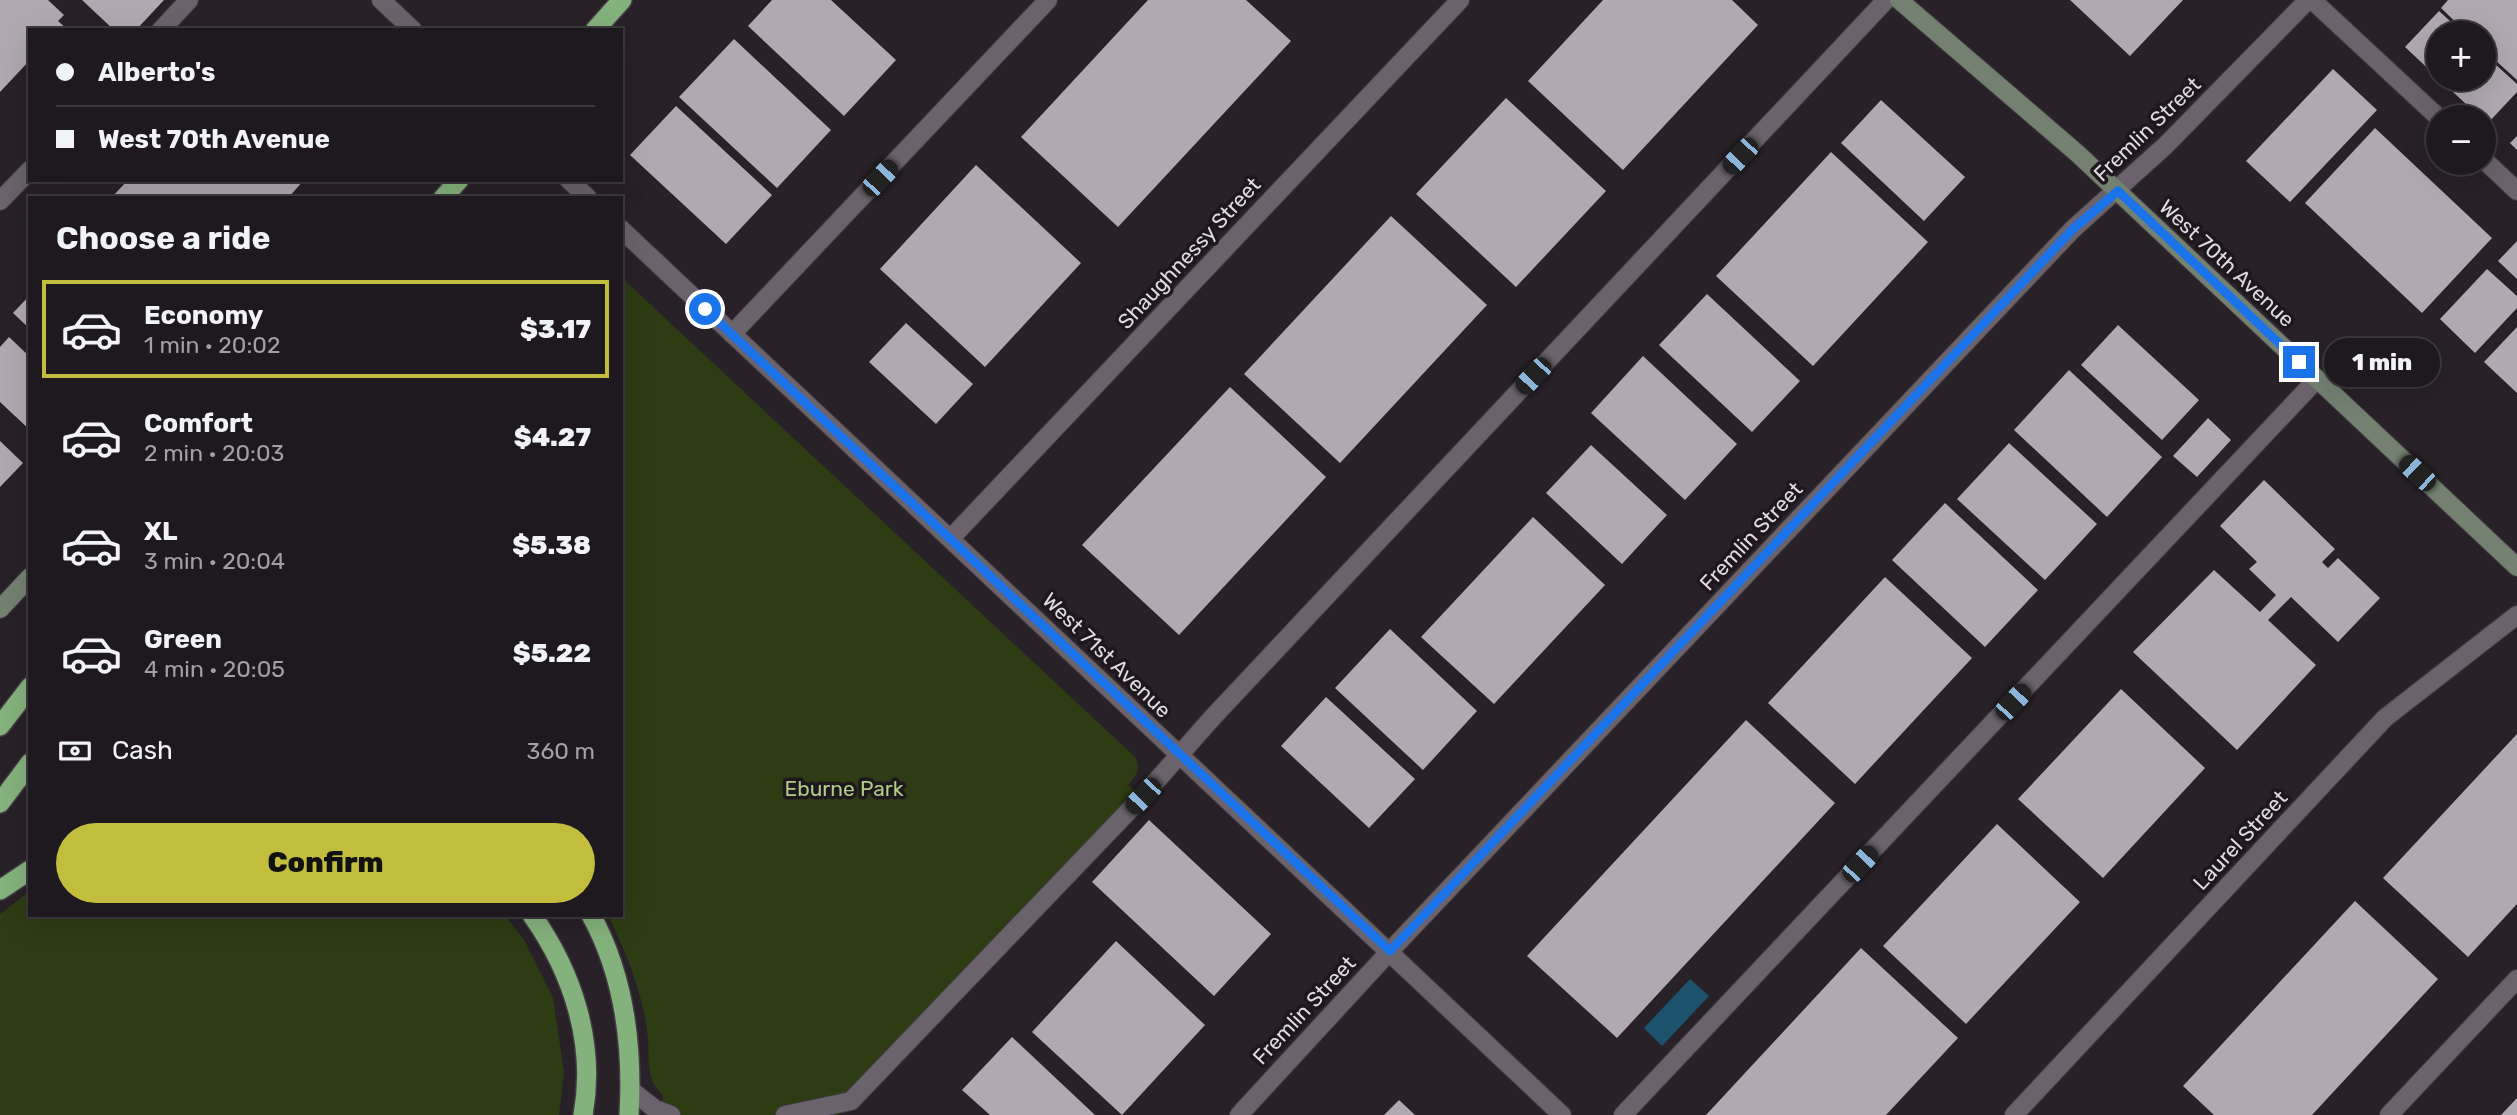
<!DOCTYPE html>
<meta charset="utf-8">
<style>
body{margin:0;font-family:Rubik,sans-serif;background:#262227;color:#f1f3f6;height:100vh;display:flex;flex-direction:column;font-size:26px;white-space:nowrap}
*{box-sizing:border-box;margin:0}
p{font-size:23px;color:#a1a0a4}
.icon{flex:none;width:38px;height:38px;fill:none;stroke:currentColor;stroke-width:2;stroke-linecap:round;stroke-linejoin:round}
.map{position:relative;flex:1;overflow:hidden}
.side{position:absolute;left:28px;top:196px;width:595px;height:721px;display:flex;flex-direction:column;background:#1e191e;border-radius:0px;box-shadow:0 7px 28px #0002,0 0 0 2px #3c383c}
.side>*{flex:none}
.hud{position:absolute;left:28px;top:28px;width:595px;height:154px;border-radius:0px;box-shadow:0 7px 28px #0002,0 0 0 2px #3c383c;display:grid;align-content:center;height:154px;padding:0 28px;background:#1e191e}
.tools{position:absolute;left:2426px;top:21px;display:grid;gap:14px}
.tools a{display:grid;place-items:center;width:70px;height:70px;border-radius:50%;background:#1e191e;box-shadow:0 7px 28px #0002,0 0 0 2px #3c383c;font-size:35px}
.end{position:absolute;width:32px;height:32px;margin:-16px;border:9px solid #1a73e8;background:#fff;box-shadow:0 0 0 4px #fff}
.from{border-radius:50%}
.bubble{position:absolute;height:49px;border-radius:24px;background:#1e191e;box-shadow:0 7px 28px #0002,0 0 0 2px #3c383c;font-size:23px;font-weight:800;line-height:49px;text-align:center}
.car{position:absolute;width:21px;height:42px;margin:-21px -10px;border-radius:9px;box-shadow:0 0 5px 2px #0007;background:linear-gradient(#222 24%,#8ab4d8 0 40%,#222 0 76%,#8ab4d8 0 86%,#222 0)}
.hud b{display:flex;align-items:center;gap:24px;height:66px;font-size:26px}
.hud b+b{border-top:2px solid #3c383c}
.hud i{width:18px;height:18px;background:#f1f3f6}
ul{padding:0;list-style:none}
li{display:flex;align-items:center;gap:21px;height:98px;margin:0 14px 10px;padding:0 14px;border:4px solid transparent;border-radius:0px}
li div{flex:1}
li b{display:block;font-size:26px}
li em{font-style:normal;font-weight:800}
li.selected{border-color:#c3bd3e}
li>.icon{width:63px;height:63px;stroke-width:1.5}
h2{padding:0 28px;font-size:32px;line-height:84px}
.pay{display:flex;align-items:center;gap:18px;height:77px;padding:0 28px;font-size:26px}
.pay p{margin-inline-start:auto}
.button{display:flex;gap:14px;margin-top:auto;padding:14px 28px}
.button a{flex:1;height:80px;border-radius:42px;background:#c3bd3e;color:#111;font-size:28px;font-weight:800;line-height:80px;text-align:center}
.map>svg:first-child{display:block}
.green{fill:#2d3c13}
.water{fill:#1c526b}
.building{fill:#b1a9b2}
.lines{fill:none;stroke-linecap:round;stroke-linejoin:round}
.service-casing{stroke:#423d42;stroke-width:20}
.minor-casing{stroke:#423d42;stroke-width:20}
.secondary-casing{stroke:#423d42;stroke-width:20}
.trunk-casing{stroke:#423d42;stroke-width:22}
.service{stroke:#6b636b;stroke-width:18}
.minor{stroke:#6b636b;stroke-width:18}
.secondary{stroke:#748171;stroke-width:18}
.trunk{stroke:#84b27c;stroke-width:19}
.route{stroke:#1a73e8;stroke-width:9}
.labels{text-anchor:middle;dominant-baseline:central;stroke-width:7;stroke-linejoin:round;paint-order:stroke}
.street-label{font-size:21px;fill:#dfdbdf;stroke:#1e181e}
.park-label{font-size:21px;fill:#b0cd85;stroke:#1e181e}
</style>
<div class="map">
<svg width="2517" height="1115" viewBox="0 0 2517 1115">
<rect width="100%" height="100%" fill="#282128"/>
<path class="green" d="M621 277 1135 757C1142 769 1136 775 1128 785L1143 796 839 1115H662L663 1095C646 1081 649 1059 648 1039 644 995 627 955 608 915H621Z
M30 891V915H505L524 940 553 998 564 1072 559 1115H0V914Z"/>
<path class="water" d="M1690 979 1709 996 1662 1046 1644 1028Z"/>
<path class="building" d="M0 0H48L64 15 58 21 68 30H30V60L0 92Z
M82 0H164L136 30H114Z
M772 0H831L896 60 844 116 748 26Z
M1148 0H1246L1291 41 1118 227 1021 137Z
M1603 0H1732L1758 25 1623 170 1528 81Z
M2070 0H2183L2130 56Z
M2448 0H2517V80L2483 49V33H2467L2441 8Z
M2439 11 2463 33H2438V78L2405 47Z
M734 39 831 130 777 188 679 97Z
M2483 53 2517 84V92L2487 124 2483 117H2480L2439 79H2483Z
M2333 69 2377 110 2290 202 2246 161Z
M1506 98 1606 191 1516 287 1416 194Z
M1881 100 1965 177 1924 221 1841 143Z
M676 106 772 195 726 244 630 155Z
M2375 128 2492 238 2422 313 2305 203Z
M2517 136V150L2510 143Z
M1831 152 1928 242 1813 366 1716 276Z
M976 165 1081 263 985 367 880 269Z
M128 180H304L288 198H111Z
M1391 216 1487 305 1340 463 1244 374Z
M2517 241V279L2498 261Z
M2487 269 2517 296V308L2475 353 2440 319Z
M1707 294 1800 381 1752 432 1659 345Z
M30 295V329L13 313Z
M906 323 973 384 936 424 869 362Z
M2118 325 2199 400 2162 440 2081 365Z
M2517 327V393L2484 362Z
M9 337 30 357V430L0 402V347Z
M1643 356 1737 444 1685 500 1591 413Z
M2069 370 2162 457 2107 517 2014 430Z
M1230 387 1326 477 1179 635 1082 545Z
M2208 418 2231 440 2197 477 2173 456Z
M0 441 23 463 0 487Z
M2009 443 2097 524 2045 580 1957 499Z
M1591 445 1667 515 1622 564 1546 493Z
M2264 480 2335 549 2322 562 2328 568 2338 558 2380 598 2338 642 2291 597 2268 620 2316 665 2237 750 2133 652 2214 570 2260 612 2276 595 2249 569 2257 562 2220 526Z
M1945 503 2038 590 1985 647 1892 560Z
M1533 517 1605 585 1494 704 1421 637Z
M1885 577 1972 658 1855 784 1768 703Z
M1390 629 1477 711 1423 770 1335 688Z
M2121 689 2205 768 2103 878 2018 799Z
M1326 697 1415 779 1369 828 1281 746Z
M1746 720 1835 803 1617 1038 1527 956Z
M2517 734V904L2468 957 2383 878Z
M1149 820 1271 934 1214 996 1092 882Z
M1997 824 2080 902 1966 1024 1883 946Z
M2355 901 2438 979 2312 1115H2214L2183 1086Z
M1116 941 1205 1025 1122 1115 1032 1032Z
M1861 948 1958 1038 1886 1115H1706Z
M1012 1037 1095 1115H990L962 1090Z
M2517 1098V1115H2501Z
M1399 1100 1415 1115H1384Z"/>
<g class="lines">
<defs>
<path id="service" d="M2312 0 2438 117
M161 30 189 0
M2483 159 2517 191
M0 201 30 170
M732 334 1048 0
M631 1090 655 1109 671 1115
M785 1115 851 1101 1143 796 1213 717 1886 0
M1623 1115 2317 379
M2389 1115 2517 979"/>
<path id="minor" d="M381 0 413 30
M569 180 588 198
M621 229 1562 1115
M951 538 1460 0
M1239 1115 1390 951 2073 229 2166 145 2308 0
M2014 1115 2385 718 2517 615"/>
<path id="secondary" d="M1899 0 2078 154 2517 567
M0 609 30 577"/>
<path id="trunk" d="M595 30 622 0
M443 198 459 180
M0 726 30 687
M0 803 30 763
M0 890 30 870
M532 915C573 973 596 1044 583 1115
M591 915C625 977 633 1046 629 1115"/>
</defs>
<use href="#service" class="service-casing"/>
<use href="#minor" class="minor-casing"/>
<use href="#secondary" class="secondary-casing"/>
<use href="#trunk" class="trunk-casing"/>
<use href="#service" class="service"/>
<use href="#minor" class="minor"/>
<use href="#secondary" class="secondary"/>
<use href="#trunk" class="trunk"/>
</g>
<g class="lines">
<path class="route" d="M705 309 1390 951 2073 229 2118 191 2299 362"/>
</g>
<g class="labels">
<g class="street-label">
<text transform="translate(2147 129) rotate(-44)">Fremlin Street</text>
<text transform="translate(1189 253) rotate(-47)">Shaughnessy Street</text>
<text transform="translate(2227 263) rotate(43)">West 70th Avenue</text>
<text transform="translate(1751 536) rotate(-47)">Fremlin Street</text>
<text transform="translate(1107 655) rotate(44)">West 71st Avenue</text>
<text transform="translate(2240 840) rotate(-47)">Laurel Street</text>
<text transform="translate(1304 1010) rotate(-47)">Fremlin Street</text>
</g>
<g class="park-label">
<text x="844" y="788">Eburne Park</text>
</g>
</g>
</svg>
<div class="tools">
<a>+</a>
<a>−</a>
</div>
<i class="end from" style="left:705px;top:309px"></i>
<i class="end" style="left:2299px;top:362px"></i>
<div class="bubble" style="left:2324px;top:338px;width:116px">1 min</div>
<i class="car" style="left:1740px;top:156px;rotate:223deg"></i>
<i class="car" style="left:880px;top:178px;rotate:43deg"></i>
<i class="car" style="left:1533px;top:376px;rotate:223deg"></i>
<i class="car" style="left:2417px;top:473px;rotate:313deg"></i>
<i class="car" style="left:2013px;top:702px;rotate:43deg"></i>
<i class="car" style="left:1143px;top:796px;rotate:224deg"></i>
<i class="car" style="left:1860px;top:864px;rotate:43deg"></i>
<div class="hud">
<b><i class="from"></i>Alberto's</b>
<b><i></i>West 70th Avenue</b>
</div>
<section class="side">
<h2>Choose a ride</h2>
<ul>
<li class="selected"><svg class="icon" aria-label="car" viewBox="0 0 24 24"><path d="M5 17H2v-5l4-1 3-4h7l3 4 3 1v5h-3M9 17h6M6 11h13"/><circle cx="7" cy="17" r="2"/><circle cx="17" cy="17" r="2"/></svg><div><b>Economy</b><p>1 min · 20:02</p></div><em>$3.17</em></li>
<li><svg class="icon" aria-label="car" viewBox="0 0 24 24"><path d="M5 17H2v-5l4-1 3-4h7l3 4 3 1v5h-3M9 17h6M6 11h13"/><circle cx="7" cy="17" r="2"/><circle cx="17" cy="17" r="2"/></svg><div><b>Comfort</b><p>2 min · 20:03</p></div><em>$4.27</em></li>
<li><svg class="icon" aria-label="car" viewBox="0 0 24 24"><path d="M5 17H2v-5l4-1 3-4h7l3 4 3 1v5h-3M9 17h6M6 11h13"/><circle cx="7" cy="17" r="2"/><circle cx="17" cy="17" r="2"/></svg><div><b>XL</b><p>3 min · 20:04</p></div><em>$5.38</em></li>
<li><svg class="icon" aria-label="car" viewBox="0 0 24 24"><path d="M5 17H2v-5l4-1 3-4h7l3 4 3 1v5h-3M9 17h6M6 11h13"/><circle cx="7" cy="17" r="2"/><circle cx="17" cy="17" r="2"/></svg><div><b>Green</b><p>4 min · 20:05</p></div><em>$5.22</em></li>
</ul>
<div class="pay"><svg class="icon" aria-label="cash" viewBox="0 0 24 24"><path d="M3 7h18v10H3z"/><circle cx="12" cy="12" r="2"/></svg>Cash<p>360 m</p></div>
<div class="button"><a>Confirm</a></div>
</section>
</div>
